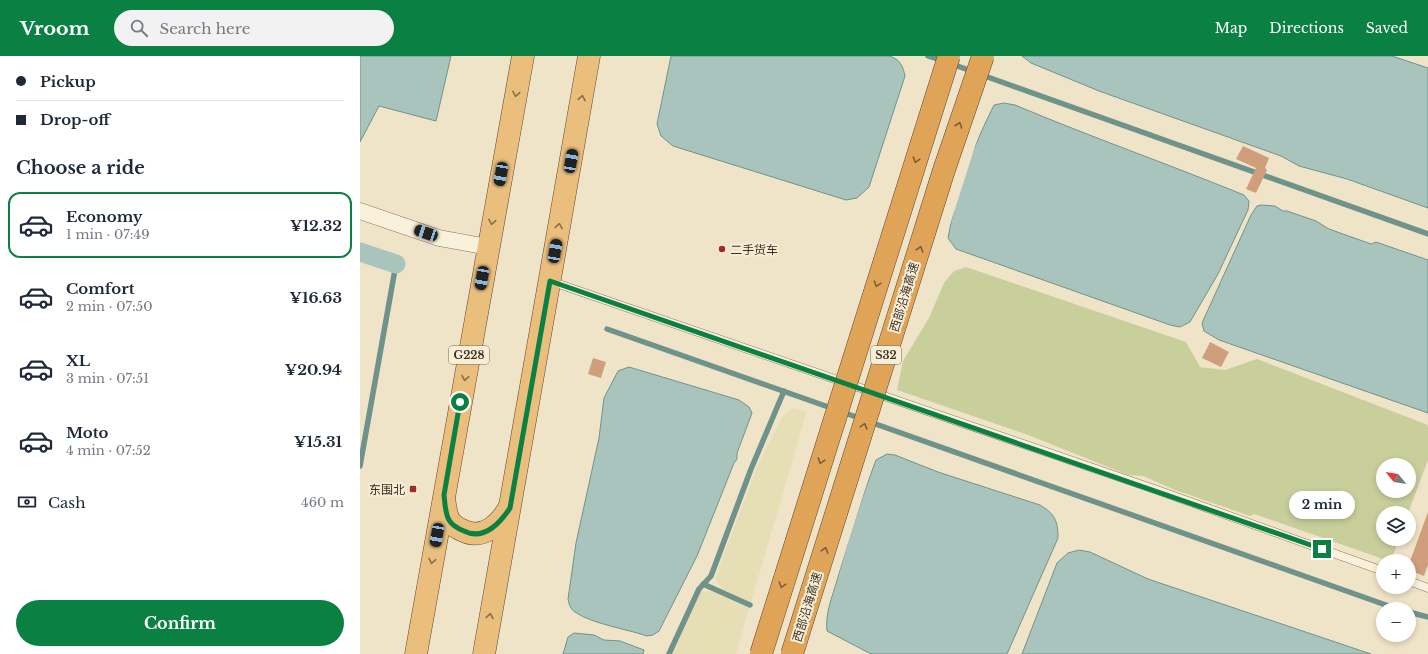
<!DOCTYPE html>
<meta charset="utf-8">
<style>
body{margin:0;font-family:"Libre Baskerville","Noto Sans SC",serif;background:#f2f2f3;color:#1f2937;height:100vh;display:flex;flex-direction:column;font-size:15px;white-space:nowrap}
*{box-sizing:border-box;margin:0}
p{font-size:13px;color:#747a83}
.icon{flex:none;width:22px;height:22px;fill:none;stroke:currentColor;stroke-width:2;stroke-linecap:round;stroke-linejoin:round}
.map{position:relative;flex:1;overflow:hidden}
.panel{display:flex;flex-direction:column;background:#fff;width:360px}
.panel>*{flex:none}
.top-card{display:grid;align-content:center;height:88px;padding:0 16px;background:#fff}
.needle{width:26px;rotate:300deg}
.tools{position:absolute;left:1016px;top:402px;display:grid;gap:8px}
.tools a{display:grid;place-items:center;width:40px;height:40px;border-radius:50%;background:#fff;box-shadow:0 2px 6px #0003;font-size:20px}
.end{position:absolute;width:18px;height:18px;margin:-9px;border:5px solid #0b8043;background:#fff;box-shadow:0 0 0 2px #fff}
.from{border-radius:50%}
.bubble{position:absolute;height:28px;border-radius:14px;background:#fff;box-shadow:0 2px 6px #0003;font-size:13px;font-weight:800;line-height:28px;text-align:center}
.car{position:absolute;width:12px;height:24px;margin:-12px -6px;border-radius:5px;box-shadow:0 0 3px 1px #0007;background:linear-gradient(#222 24%,#8ab4d8 0 40%,#222 0 76%,#8ab4d8 0 86%,#222 0)}
.top-card b{display:flex;align-items:center;gap:14px;height:38px;font-size:15px}
.top-card b+b{border-top:1px solid #e0e1e3}
.top-card i{width:10px;height:10px;background:#1f2937}
ul{padding:0;list-style:none}
li{display:flex;align-items:center;gap:12px;height:66px;margin:0 8px 6px;padding:0 8px;border:2px solid transparent;border-radius:12px}
li div{flex:1}
li b{display:block;font-size:15px}
li em{font-style:normal;font-weight:800}
li.selected{border-color:#0b8043}
li>.icon{width:36px;height:36px;stroke-width:1.5}
h2{padding:0 16px;font-size:18px;line-height:48px}
.pay{display:flex;align-items:center;gap:10px;height:44px;padding:0 16px;font-size:15px}
.pay p{margin-inline-start:auto}
.cta{display:flex;gap:8px;margin-top:auto;padding:8px 16px}
.cta a{flex:1;height:46px;border-radius:24px;background:#0b8043;color:#fff;font-size:16px;font-weight:800;line-height:46px;text-align:center}
header{display:flex;align-items:center;gap:24px;box-sizing:border-box;height:56px;padding:0 20px;background:#0b8043;color:#fff}
header strong{font-size:19px}
nav{display:flex;gap:22px;margin-inline-start:auto;font-size:14px}
.search{width:280px;height:36px;background:#f2f2f3;display:flex;align-items:center;gap:10px;box-sizing:border-box;padding:0 14px;border-radius:22px;color:#747a83;font-size:15px}
main{display:flex;flex:1;min-height:0}
.map>svg:first-child{display:block}
.farmland{fill:#e6deb5}
.green{fill:#c9cf9b;fill-rule:evenodd}
.water{fill:#a9c4bc;stroke:#6f938a}
.pier{fill:#f0e4c8}
.lines{fill:none;stroke-linecap:round;stroke-linejoin:round}
.stream{stroke:#6f938a;stroke-width:5.5}
.canal{stroke:#a9c4bc;stroke-width:19}
.building{fill:#cf9f7d}
.service-casing{stroke:#8d765c;stroke-width:9}
.minor-casing{stroke:#8d765c;stroke-width:17}
.trunk-casing{stroke:#5b4430;stroke-width:23}
.service{stroke:#faf1dc;stroke-width:8}
.minor{stroke:#faf1dc;stroke-width:16}
.trunk{stroke:#eabe7c;stroke-width:22}
.motorway-bridge-casing{stroke:#5b4430;stroke-width:23;stroke-linecap:butt}
.motorway-bridge{stroke:#e0a458;stroke-width:22}
.oneway{stroke:#8b6f49}
.oneway2{stroke:#7e5d36}
.route{stroke:#0b8043;stroke-width:5}
.poi-dot{fill:#9e2a2b;stroke:#f7eed8;stroke-width:1.5}
.labels{text-anchor:middle;dominant-baseline:central;stroke-width:4;stroke-linejoin:round;paint-order:stroke}
.shield{fill:#f7eed8;stroke:#756857;stroke-width:1}
.shield-label{font-size:11px;font-weight:bold;fill:#3d2e20}
.poi-label{font-size:12px;fill:#3d2e20;stroke:#f7eed8;text-anchor:start}
.street-label{font-size:12px;fill:#3d2e20;stroke:#f7eed8}
</style>
<header>
<strong>Vroom</strong>
<div class="search"><svg class="icon" aria-label="search" viewBox="0 0 24 24"><circle cx="10" cy="10" r="6"/><path d="M15 15l6 6"/></svg>Search here</div>
<nav><a>Map</a><a>Directions</a><a>Saved</a></nav>
</header>
<main>
<section class="panel">
<div class="top-card">
<b><i class="from"></i>Pickup</b>
<b><i></i>Drop-off</b>
</div>
<h2>Choose a ride</h2>
<ul>
<li class="selected"><svg class="icon" aria-label="car" viewBox="0 0 24 24"><path d="M5 17H2v-5l4-1 3-4h7l3 4 3 1v5h-3M9 17h6M6 11h13"/><circle cx="7" cy="17" r="2"/><circle cx="17" cy="17" r="2"/></svg><div><b>Economy</b><p>1 min · 07:49</p></div><em>¥12.32</em></li>
<li><svg class="icon" aria-label="car" viewBox="0 0 24 24"><path d="M5 17H2v-5l4-1 3-4h7l3 4 3 1v5h-3M9 17h6M6 11h13"/><circle cx="7" cy="17" r="2"/><circle cx="17" cy="17" r="2"/></svg><div><b>Comfort</b><p>2 min · 07:50</p></div><em>¥16.63</em></li>
<li><svg class="icon" aria-label="car" viewBox="0 0 24 24"><path d="M5 17H2v-5l4-1 3-4h7l3 4 3 1v5h-3M9 17h6M6 11h13"/><circle cx="7" cy="17" r="2"/><circle cx="17" cy="17" r="2"/></svg><div><b>XL</b><p>3 min · 07:51</p></div><em>¥20.94</em></li>
<li><svg class="icon" aria-label="car" viewBox="0 0 24 24"><path d="M5 17H2v-5l4-1 3-4h7l3 4 3 1v5h-3M9 17h6M6 11h13"/><circle cx="7" cy="17" r="2"/><circle cx="17" cy="17" r="2"/></svg><div><b>Moto</b><p>4 min · 07:52</p></div><em>¥15.31</em></li>
</ul>
<div class="pay"><svg class="icon" aria-label="cash" viewBox="0 0 24 24"><path d="M3 7h18v10H3z"/><circle cx="12" cy="12" r="2"/></svg>Cash<p>460 m</p></div>
<div class="cta"><a>Confirm</a></div>
</section>
<div class="map">
<svg width="1068" height="598" viewBox="0 0 1068 598">
<rect width="100%" height="100%" fill="#f0e4c8"/>
<path class="farmland" d="M433 352 447 355 391 546 362 533 356 524 359 511 400 404 423 360Z
M350 535 389 552 376 598H313L341 536Z"/>
<path class="green" d="M606 211 826 286 840 311 865 314 897 303 1068 369V404L1048 457H1023V483H1039L1033 499 1026 504 894 458 890 460 815 434 783 420 768 419 668 379 537 334 543 305 569 262 584 227 594 215ZM1023 409H1049V435H1023Z"/>
<path class="water" d="M0 0H91L76 65 19 50 0 86Z
M311 0H529C540 3 543 10 545 20L509 131 497 142 486 144 313 90 301 80 297 68Z
M662 0H1032L1068 12V152L987 123 939 110 921 100 739 35 671 7Z
M644 47 655 49C731 81 808 108 884 139L889 145 888 154 858 218 830 266 820 271 810 269 596 193 588 182C596 135 613 91 634 49Z
M901 149 915 150 923 155H927L956 165 969 173 1011 188 1016 186 1068 204V357L859 284 844 275 842 267 891 159 897 150Z
M269 311 379 344 389 351 392 357 377 397V403L374 407 337 500 299 575 293 579 287 580C267 573 232 568 215 556 210 553 209 548 208 543L216 487 239 382 244 342 258 315Z
M527 398 535 399 578 416 680 449C695 458 698 465 698 482L647 598H511L467 575C465 558 472 541 477 524 488 484 501 444 516 404Z
M719 494 730 496 788 523 1011 598H662L697 507 708 497Z
M214 577 234 579 244 584 260 585 284 594 283 598H203L208 581Z"/>
<path class="pier" d="M620 75 586 181 591 153 603 116Z
M515 402 466 557 483 493Z"/>
<g class="lines">
<path class="stream" d="M568 0 584 5
M592 8 614 16
M622 19 1068 178
M247 273 474 353
M482 356 502 363
M510 366 1037 553
M0 410 36 208
M343 528 390 549
M1049 556 1068 561
M309 598 339 533 351 520 391 413 424 335"/>
<path class="canal" d="M0 196 36 208"/>
</g>
<path class="building" d="M883 90 909 102 905 112 907 114 896 137 886 133 896 112 876 103Z
M850 286 869 296 861 311 842 302Z
M233 302 246 306 241 322 228 318Z
M1068 456V509L1064 520 1049 514V508Z"/>
<g class="lines">
<defs>
<path id="service" d="M190 225 797 434 1023 515
M1049 525 1068 532"/>
<path id="minor" d="M0 155 79 182 128 191"/>
<path id="trunk" d="M84 442C85 449 86 458 89 464 92 469 99 473 104 475 123 484 140 468 149 452
M56 598 163 0
M124 598 229 0"/>
</defs>
<use href="#service" class="service-casing"/>
<use href="#minor" class="minor-casing"/>
<use href="#trunk" class="trunk-casing"/>
<use href="#service" class="service"/>
<use href="#minor" class="minor"/>
<use href="#trunk" class="trunk"/>
<defs>
<path id="motorway-bridge" d="M401 598 589 0
M432 598 584 114 623 0"/>
</defs>
<use href="#motorway-bridge" class="motorway-bridge-casing"/>
<use href="#motorway-bridge" class="motorway-bridge"/>
</g>
<defs><path id="oneway-chevron" d="M-2-3.5L2.5 0L-2 3.5" fill="none" stroke-width="1.6" stroke-linecap="round" stroke-linejoin="round"/></defs>
<g class="oneway">
<use href="#oneway-chevron" transform="translate(156 38) rotate(100)"/>
<use href="#oneway-chevron" transform="translate(222 42) rotate(-80)"/>
<use href="#oneway-chevron" transform="translate(132 166) rotate(100)"/>
<use href="#oneway-chevron" transform="translate(199 170) rotate(-80)"/>
<use href="#oneway-chevron" transform="translate(105 322) rotate(100)"/>
<use href="#oneway-chevron" transform="translate(72 505) rotate(100)"/>
<use href="#oneway-chevron" transform="translate(130 560) rotate(-80)"/>
</g>
<g class="oneway2">
<use href="#oneway-chevron" transform="translate(599 69) rotate(-71)"/>
<use href="#oneway-chevron" transform="translate(556 104) rotate(108)"/>
<use href="#oneway-chevron" transform="translate(560 193) rotate(-73)"/>
<use href="#oneway-chevron" transform="translate(517 228) rotate(107)"/>
<use href="#oneway-chevron" transform="translate(504 370) rotate(-73)"/>
<use href="#oneway-chevron" transform="translate(461 405) rotate(107)"/>
<use href="#oneway-chevron" transform="translate(465 494) rotate(-73)"/>
<use href="#oneway-chevron" transform="translate(422 529) rotate(107)"/>
</g>
<g class="lines">
<path class="route" d="M100 346 84 439C85 447 85 457 89 464 92 469 99 473 104 475 124 485 140 467 150 452L190 225 962 493"/>
</g>
<g class="poi-dot">
<circle cx="362" cy="193" r="4"/>
<rect x="49" y="429" width="8" height="8" rx="2"/>
</g>
<g class="labels">
<g class="shield">
<rect x="89" y="290" width="40" height="18" rx="3"/>
<rect x="511" y="290" width="30" height="18" rx="3"/>
</g>
<g class="shield-label">
<text x="109" y="299">G228</text>
<text x="526" y="299">S32</text>
</g>
<g class="poi-label">
<text x="370" y="193">二手货车</text>
<text x="45" y="433" text-anchor="end">东围北</text>
</g>
<g class="street-label">
<text transform="translate(544 241) rotate(-73)">西部沿海高速</text>
<text transform="translate(447 551) rotate(-73)">西部沿海高速</text>
</g>
</g>
</svg>
<div class="tools">
<a><svg class="needle" viewBox="-14 -14 28 28"><path d="M0-13l5 13h-10z" fill="#e53935"/><path d="M0 13l5-13h-10z" fill="#747a83"/></svg></a>
<a><svg class="icon" aria-label="layers" viewBox="0 0 24 24"><path d="M12 4l9 5-9 5-9-5zM3 14l9 5 9-5"/></svg></a>
<a>+</a>
<a>−</a>
</div>
<i class="end from" style="left:100px;top:346px"></i>
<i class="end" style="left:962px;top:493px"></i>
<div class="bubble" style="left:929px;top:435px;width:66px">2 min</div>
<i class="car" style="left:211px;top:105px;rotate:10deg"></i>
<i class="car" style="left:141px;top:118px;rotate:190deg"></i>
<i class="car" style="left:66px;top:177px;rotate:289deg"></i>
<i class="car" style="left:195px;top:195px;rotate:10deg"></i>
<i class="car" style="left:122px;top:222px;rotate:190deg"></i>
<i class="car" style="left:77px;top:479px;rotate:190deg"></i>
</div>
</main>
